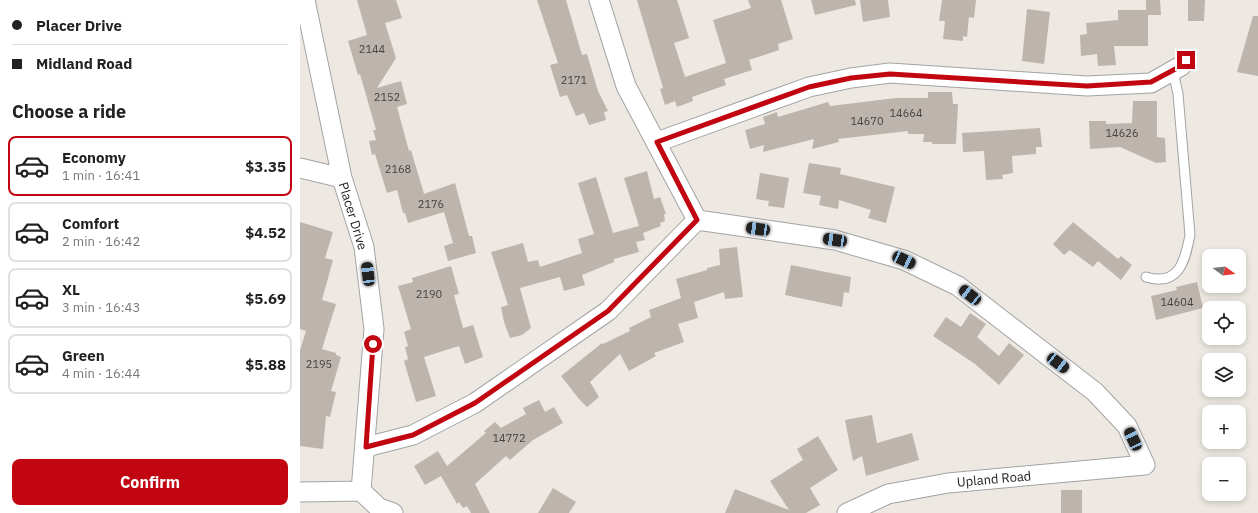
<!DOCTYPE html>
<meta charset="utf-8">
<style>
body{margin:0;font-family:"IBM Plex Sans",sans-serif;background:#f2f2f2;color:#222;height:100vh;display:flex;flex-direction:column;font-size:15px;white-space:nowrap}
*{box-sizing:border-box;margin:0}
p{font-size:13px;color:#767676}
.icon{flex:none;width:22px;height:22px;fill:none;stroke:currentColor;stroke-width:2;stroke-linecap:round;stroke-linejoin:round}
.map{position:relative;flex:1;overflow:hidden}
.details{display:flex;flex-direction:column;background:#fff;width:300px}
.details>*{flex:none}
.top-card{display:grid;align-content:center;height:88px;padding:0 12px;background:#fff}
.needle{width:26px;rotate:105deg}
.buttons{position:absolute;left:902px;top:249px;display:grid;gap:8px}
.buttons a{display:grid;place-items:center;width:44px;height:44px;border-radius:8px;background:#fff;box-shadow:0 2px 6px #0003;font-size:20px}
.end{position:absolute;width:18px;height:18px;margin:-9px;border:5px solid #c20611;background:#fff;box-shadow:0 0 0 2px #fff}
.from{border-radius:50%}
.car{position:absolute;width:12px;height:24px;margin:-12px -6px;border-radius:5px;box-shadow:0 0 3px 1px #0007;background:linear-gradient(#222 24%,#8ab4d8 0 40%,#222 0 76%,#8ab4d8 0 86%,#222 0)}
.top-card b{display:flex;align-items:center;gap:14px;height:38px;font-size:15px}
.top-card b+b{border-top:1px solid #e0e0e0}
.top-card i{width:10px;height:10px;background:#222}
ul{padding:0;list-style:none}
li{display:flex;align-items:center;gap:12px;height:60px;margin:0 8px 6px;padding:0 4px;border:2px solid #e0e0e0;border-radius:8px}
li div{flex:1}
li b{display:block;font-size:15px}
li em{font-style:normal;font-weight:700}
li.current{border-color:#c20611}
li>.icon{width:36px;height:36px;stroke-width:1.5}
h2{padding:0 12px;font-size:18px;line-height:48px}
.cta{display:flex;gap:8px;margin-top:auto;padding:8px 12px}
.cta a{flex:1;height:46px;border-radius:8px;background:#c20611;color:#fff;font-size:16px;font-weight:700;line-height:46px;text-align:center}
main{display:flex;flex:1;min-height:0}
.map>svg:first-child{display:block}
.building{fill:#bdb4ae}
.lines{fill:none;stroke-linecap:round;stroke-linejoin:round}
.service-casing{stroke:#a3a3a3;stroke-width:11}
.minor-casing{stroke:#a3a3a3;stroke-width:21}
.service{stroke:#fff;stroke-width:9}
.minor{stroke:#fff;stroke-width:19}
.route{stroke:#c20611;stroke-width:5}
.labels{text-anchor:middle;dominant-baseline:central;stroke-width:4;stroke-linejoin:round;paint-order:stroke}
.number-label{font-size:11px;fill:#444240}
.street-label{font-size:13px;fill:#1c1c1c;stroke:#fff}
</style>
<main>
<section class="details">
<div class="top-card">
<b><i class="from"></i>Placer Drive</b>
<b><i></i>Midland Road</b>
</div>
<h2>Choose a ride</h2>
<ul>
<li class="current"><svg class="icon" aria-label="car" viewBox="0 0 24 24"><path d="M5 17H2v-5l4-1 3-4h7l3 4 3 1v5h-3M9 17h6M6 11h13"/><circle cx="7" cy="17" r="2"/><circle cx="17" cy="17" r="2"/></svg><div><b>Economy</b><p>1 min · 16:41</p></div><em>$3.35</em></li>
<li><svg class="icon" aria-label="car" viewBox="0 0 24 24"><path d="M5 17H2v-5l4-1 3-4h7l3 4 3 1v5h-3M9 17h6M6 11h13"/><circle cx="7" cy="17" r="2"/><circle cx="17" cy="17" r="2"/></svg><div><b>Comfort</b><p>2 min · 16:42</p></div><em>$4.52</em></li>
<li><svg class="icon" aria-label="car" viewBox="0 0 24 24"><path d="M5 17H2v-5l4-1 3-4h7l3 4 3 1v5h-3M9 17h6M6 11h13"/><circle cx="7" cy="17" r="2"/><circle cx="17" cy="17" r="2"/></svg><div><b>XL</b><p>3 min · 16:43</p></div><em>$5.69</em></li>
<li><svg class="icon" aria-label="car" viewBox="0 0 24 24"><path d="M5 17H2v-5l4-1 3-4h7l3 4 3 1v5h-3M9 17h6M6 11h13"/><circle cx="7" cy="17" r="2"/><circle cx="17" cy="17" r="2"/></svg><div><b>Green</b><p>4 min · 16:44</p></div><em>$5.88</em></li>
</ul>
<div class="cta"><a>Confirm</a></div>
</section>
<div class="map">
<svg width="958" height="513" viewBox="0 0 958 513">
<rect width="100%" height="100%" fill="#ede9e2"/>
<path class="building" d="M57 0H96L102 18 85 23 96 58 77 88 101 81 107 104 97 107 109 151 111 150 124 194 155 183 169 236H172L176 253 148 261 144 246 153 243 144 212 108 223 105 213H103L97 190 87 193 75 154 72 155 69 141 76 140 73 130H76L60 74 58 75 48 41 67 35Z
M237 0H266L282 55 287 54 298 91 308 111 304 112 306 120 289 125 284 113 276 116 267 95 260 97 250 65 258 63Z
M337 0H377L389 38 374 43 385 77 426 63 413 20 451 8 448 0H481L493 39 478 44 479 50 449 60 452 70 424 79 426 85 392 97 393 101 377 107 375 101 365 105 360 89 363 88Z
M511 0H555L556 5 515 15Z
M560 0H588L590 17 563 22Z
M642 0H676L674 18 669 17 667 37 663 36V41L643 39 645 21H639Z
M846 0H860L861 15H848V46H814L816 65 798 66 797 54 781 56 780 35 787 34 786 23 818 20V10H846Z
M888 0H905L904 21H888Z
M727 9 750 12 744 64 722 61Z
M953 16H958V76L937 72Z
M628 92H652L653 104H658L656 144H632V142H623L624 134H608V131L538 139 539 142 512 149 514 139 463 152 464 145 450 149 445 130 465 124 463 117 477 112 478 117 528 102 530 106 596 98H628Z
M833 101H857V137L865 138 866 162 856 163 820 147 790 149 789 121H806V124L832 123Z
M740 128 742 147H736V154L712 156 713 173 702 175 703 179 686 180 684 151 663 152 662 133Z
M509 163 541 168 540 174 595 187 586 223 568 218 571 210 539 200 538 209 519 205 521 196 503 193Z
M347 171 354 199 360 197 366 214H364L365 221 360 223 361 226 343 233 345 240 336 242 339 252 314 259V262L282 275 285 285 264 291 260 277 220 288 231 328 222 335 210 338 204 322 201 307 208 305 191 252 223 243 228 262 238 260 240 267 282 253 278 239 294 234 278 183 296 177 313 233 339 226 324 178Z
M460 173 489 178 484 208 468 206 469 201 456 199Z
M0 222 33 232 25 258 33 260 22 300 36 304 22 349 36 353V355L41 357 31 391 36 392 30 417 26 416 23 449 0 446V350L6 331 0 329Z
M773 222 818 259 821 256 832 265 821 280 798 261 793 267 770 250 764 255 753 244Z
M437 247 443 297 425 299 424 292 394 302 398 318 378 324 384 342 354 353 356 356 329 371 320 354 290 382 299 397 287 407 279 399 261 376 302 343 303 344 330 331 329 328 351 317 349 310 381 298 376 279 407 270V268L420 265 419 249Z
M491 265 551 277 549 293 544 292 542 307 485 295Z
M151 266 159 294 154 295 163 328 173 325 183 357 165 364 159 346 124 357 136 396 116 402 104 361 108 359 105 347 108 346 104 332 111 329 98 286 113 282 112 278Z
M897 282 903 308 856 320 851 296 877 290 876 287Z
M670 313 686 324 677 337 699 356 709 343 724 355 699 385 675 364 633 336 646 317 661 327Z
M239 400 245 412 254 407 263 423 233 440 210 460 206 456 175 484 190 513H171L167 506 163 508 159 502 157 504 141 476 125 485 114 466 138 451 147 466 186 433 184 431 195 422 201 428 226 414 223 408Z
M572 415 577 443 612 433 619 460 566 476 562 456 553 461 545 420Z
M518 436 538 470 510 488 520 505 506 513H425L435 489 489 510 470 481 503 460 497 449Z
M253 488 276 502 269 513H238Z
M761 490H782V513H761Z"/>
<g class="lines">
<defs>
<path id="service" d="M846 277C879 287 885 261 890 235L878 94 873 71"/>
<path id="minor" d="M5 0 42 178 64 247 74 329 61 491 79 508 93 513
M299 0 326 86 397 220
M357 142 509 87 551 78 590 73 787 86 851 83 881 66 886 60
M0 168 42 178
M397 220 535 240 604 260 658 286 795 392 827 426 845 465 648 483 588 494 547 513
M66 447 113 435 175 403 308 311 397 220
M0 492 61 491"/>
</defs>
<use href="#service" class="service-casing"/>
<use href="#minor" class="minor-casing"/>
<use href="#service" class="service"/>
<use href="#minor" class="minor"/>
</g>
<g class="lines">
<path class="route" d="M73 344 66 447 113 435 175 403 308 311 397 220 357 142 509 87 551 78 590 74 787 86 851 82 881 66 886 60"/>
</g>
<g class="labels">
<g class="number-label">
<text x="72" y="49">2144</text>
<text x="274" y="80">2171</text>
<text x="87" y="97">2152</text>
<text x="606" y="113">14664</text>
<text x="567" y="121">14670</text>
<text x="822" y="133">14626</text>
<text x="98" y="169">2168</text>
<text x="131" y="204">2176</text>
<text x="129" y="294">2190</text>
<text x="877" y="302">14604</text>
<text x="19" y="364">2195</text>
<text x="209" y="438">14772</text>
</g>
<g class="street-label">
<text transform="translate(53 216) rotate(73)">Placer Drive</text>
<text transform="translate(694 479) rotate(-5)">Upland Road</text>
</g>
</g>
</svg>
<div class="buttons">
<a><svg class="needle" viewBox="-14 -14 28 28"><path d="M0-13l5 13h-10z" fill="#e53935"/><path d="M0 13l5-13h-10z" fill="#767676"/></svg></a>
<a><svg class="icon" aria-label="locate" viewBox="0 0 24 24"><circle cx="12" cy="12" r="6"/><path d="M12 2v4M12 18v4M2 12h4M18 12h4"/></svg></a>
<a><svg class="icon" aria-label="layers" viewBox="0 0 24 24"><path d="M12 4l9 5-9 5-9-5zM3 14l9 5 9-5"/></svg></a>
<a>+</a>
<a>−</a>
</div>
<i class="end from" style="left:73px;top:344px"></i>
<i class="end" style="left:886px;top:60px"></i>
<i class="car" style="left:458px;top:229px;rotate:278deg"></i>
<i class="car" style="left:535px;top:240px;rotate:278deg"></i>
<i class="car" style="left:604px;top:260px;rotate:115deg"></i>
<i class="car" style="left:68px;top:274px;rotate:353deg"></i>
<i class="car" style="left:670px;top:295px;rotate:308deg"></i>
<i class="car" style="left:758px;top:363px;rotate:128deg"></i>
<i class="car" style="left:833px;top:439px;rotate:335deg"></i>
</div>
</main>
